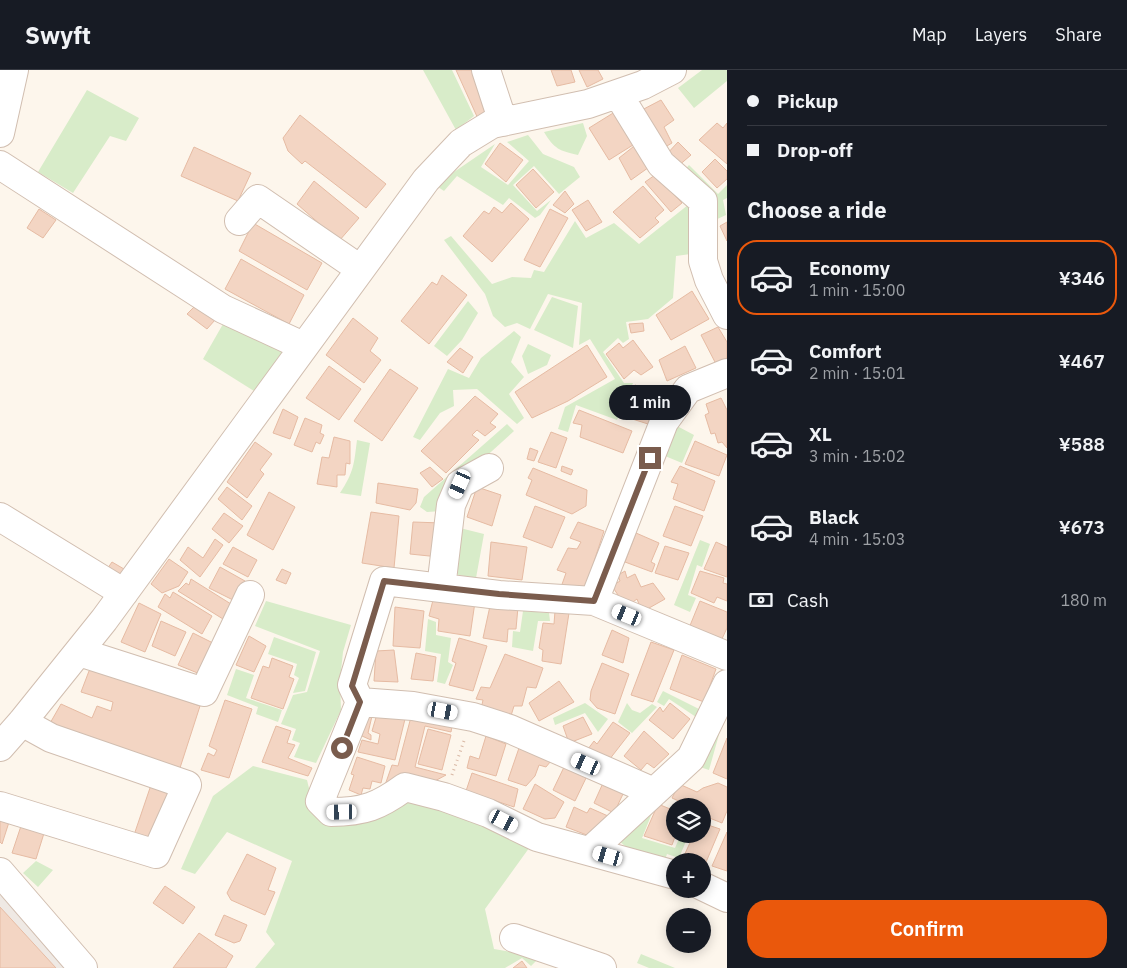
<!DOCTYPE html>
<meta charset="utf-8">
<style>
body{margin:0;font-family:"IBM Plex Sans",sans-serif;background:#20242c;color:#f1f3f6;height:100vh;display:flex;flex-direction:column;font-size:19px;white-space:nowrap}
*{box-sizing:border-box;margin:0}
p{font-size:16px;color:#9ea1a6}
.icon{flex:none;width:28px;height:28px;fill:none;stroke:currentColor;stroke-width:2;stroke-linecap:round;stroke-linejoin:round}
.map{position:relative;flex:1;overflow:hidden}
.sheet{display:flex;flex-direction:column;background:#171b24;width:400px}
.sheet>*{flex:none}
.top-card{display:grid;align-content:center;height:110px;padding:0 20px;background:#171b24}
.buttons{position:absolute;left:666px;top:728px;display:grid;gap:10px}
.buttons a{display:grid;place-items:center;width:45px;height:45px;border-radius:50%;background:#171b24;box-shadow:0 2px 12px #0003;font-size:25px}
.end{position:absolute;width:22px;height:22px;margin:-11px;border:6px solid #7a5c4d;background:#fff;box-shadow:0 0 0 2px #fff}
.from{border-radius:50%}
.bubble{position:absolute;height:35px;border-radius:18px;background:#171b24;box-shadow:0 2px 12px #0003;font-size:16px;font-weight:600;line-height:35px;text-align:center}
.car{position:absolute;width:15px;height:30px;margin:-15px -8px;border-radius:6px;box-shadow:0 0 4px 1px #0007;background:linear-gradient(#fff 24%,#345 0 40%,#fff 0 76%,#345 0 86%,#fff 0)}
.top-card b{display:flex;align-items:center;gap:18px;height:48px;font-size:19px}
.top-card b+b{border-top:1px solid #363941}
.top-card i{width:12px;height:12px;background:#f1f3f6}
ul{padding:0;list-style:none}
li{display:flex;align-items:center;gap:15px;height:75px;margin:0 10px 8px;padding:0 10px;border:2px solid transparent;border-radius:20px}
li div{flex:1}
li b{display:block;font-size:19px}
li em{font-style:normal;font-weight:600}
li.active{border-color:#ea580c}
li>.icon{width:45px;height:45px;stroke-width:1.5}
h2{padding:0 20px;font-size:22px;line-height:60px}
.pay{display:flex;align-items:center;gap:12px;height:55px;padding:0 20px;font-size:19px}
.pay p{margin-inline-start:auto}
.primary-button{display:flex;gap:10px;margin-top:auto;padding:10px 20px}
.primary-button a{flex:1;height:58px;border-radius:20px;background:#ea580c;color:#fff;font-size:20px;font-weight:600;line-height:58px;text-align:center}
header{display:flex;align-items:center;gap:30px;box-sizing:border-box;height:70px;padding:0 25px;background:#171b24;border-bottom:1px solid #363941}
header strong{font-size:24px}
nav{display:flex;gap:28px;margin-inline-start:auto;font-size:18px}
main{display:flex;flex:1;min-height:0}
.map>svg:first-child{display:block}
.industrial{fill:#efe9e4}
.green{fill:#d8ecc9}
.building{fill:#f3d5c3;stroke:#e6bba3}
.lines{fill:none;stroke-linecap:round;stroke-linejoin:round}
.minor-casing{stroke:#d1beb0;stroke-width:30}
.path{stroke:#d9b8a5;stroke-width:3;stroke-dasharray:1 4;stroke-linecap:butt}
.minor{stroke:#fff;stroke-width:28}
.route{stroke:#7a5c4d;stroke-width:6}
</style>
<header>
<strong>Swyft</strong>
<nav><a>Map</a><a>Layers</a><a>Share</a></nav>
</header>
<main>
<div class="map">
<svg width="727" height="898" viewBox="0 0 727 898">
<rect width="100%" height="100%" fill="#fdf6ec"/>
<path class="industrial" d="M0 825 67 898H0Z"/>
<path class="green" d="M423 0H452L474 46 456 60Z
M702 0H727V11L694 38 678 18Z
M87 20 139 48 126 71 110 66 73 123 38 102Z
M583 53 587 66 578 85C560 81 554 79 544 62Z
M528 65 543 84 574 97 580 107 559 124 534 96 513 115 537 141 551 130 540 145 535 148 509 128 503 135 457 106 444 121 438 117 454 102 495 74 481 97 508 115 529 91 507 72Z
M689 95 718 124 727 115V128L723 130 726 145 713 151 681 104Z
M700 132 698 183 676 186 673 228 648 249 626 252 629 269 623 273 618 268 603 282 624 313H633L617 350 576 335 568 362 558 359 565 337 615 309 590 269 579 275 582 233 548 224 530 259 517 253 505 257 493 246 485 224 444 170 451 166 492 214 512 207 531 208 534 200 544 202 575 151 586 168 614 153 639 174 688 135Z
M552 227 578 236 573 278 534 260Z
M468 231 478 243 462 270 447 286 434 276Z
M223 254 287 276 254 321 203 289Z
M514 261 521 267 511 292 524 307 509 324 524 348 517 354 477 319 453 320 454 336 440 343 420 370 413 367 448 299 469 308 481 288Z
M528 274 551 285 547 295 528 304 522 286Z
M507 354 514 361 450 419 442 441 427 442 420 437 424 427Z
M677 356 694 365 682 393 665 386Z
M357 370 370 373 361 426 340 423C354 402 354 394 357 370Z
M460 458 484 464 476 508 458 505 452 491Z
M700 470 710 474 702 497 697 495 688 525 696 528 690 542 674 535Z
M266 531 351 555 343 582 340 610 341 640 316 693 294 687 300 673 292 670 296 659 281 654 293 625 307 622 320 581 255 556Z
M523 541 549 543 550 551H538L533 581 512 577 513 561 520 562Z
M428 549 436 552V565L451 568 448 592 453 595 445 614 437 612 441 584 425 581Z
M274 567 316 582 305 621 293 623 299 608 294 605 297 594 268 584Z
M236 599 254 605 246 628 282 640 278 652 256 644 258 637 227 625Z
M663 621 701 640 696 647 669 629 664 636 657 632Z
M585 633 608 649 598 662 585 643 555 655 553 648Z
M627 633 632 640 640 643 652 634 657 637 632 663 618 652Z
M720 661 709 700 694 695Z
M253 696 307 710 313 735 407 729 489 749 532 774 485 839 494 879 540 887 531 896 522 888 505 898H255L275 874 266 862 292 791 227 762 195 804 181 799 213 726Z
M656 733 642 768 675 778 681 764H689L679 788 667 784 664 793 635 785 617 769Z
M36 791 53 800 38 817 23 803Z
M641 884 675 898H649L637 893Z"/>
<path class="building" d="M456 0H482L496 45 479 51Z
M551 0H571L575 12 557 16Z
M579 0H598L603 9 587 17Z
M661 30 674 50 664 57 672 73 660 80 638 42Z
M618 40 633 63 628 67 633 75 609 90 589 58Z
M300 45 386 114 366 138 305 91 302 94 288 81 283 68Z
M717 53 723 58 727 53V94L699 70Z
M678 72 691 85 677 97 665 86Z
M500 73 523 90 506 112 485 94Z
M638 73 652 95 631 110 619 88Z
M194 77 251 103 238 131 181 106Z
M715 89 727 101V109L717 118 702 102Z
M533 99 554 122 536 138 516 115Z
M655 105 682 133 671 142 645 112Z
M314 111 359 148 339 171 297 134Z
M643 116 664 140 655 148 659 152 640 168 613 142Z
M565 121 574 134 565 143 553 135Z
M588 130 602 152 586 161 572 140Z
M511 133 529 149 492 192 463 166 484 141 489 144 494 137 502 143Z
M39 139 56 150 43 168 27 158Z
M550 139 568 148 540 197 524 190Z
M727 152V171L720 156Z
M253 153 322 193 307 220 239 181Z
M241 189 304 225 289 254 225 219Z
M442 205 467 225 429 274 401 251 432 212 437 215Z
M692 221 709 249 671 270 656 245Z
M195 236 215 250 207 259 187 244Z
M353 248 378 268 370 281 381 290 364 313 326 285Z
M643 253 644 261 631 263 629 254Z
M718 257 727 272V288L716 294 701 265Z
M633 270 653 297 641 305 634 300 624 309 606 284 619 273 623 278Z
M587 275 607 307 568 331 532 348 515 322Z
M685 276 696 298 667 311 659 290Z
M460 278 473 287 463 303 447 292Z
M329 296 361 319 339 350 306 328Z
M390 299 418 318 382 371 354 351Z
M635 315 659 325 648 354 623 346Z
M475 326 498 344 490 353 496 357 485 366 477 360 472 365 479 370 446 403 421 381Z
M721 328 727 340V378L722 372 718 373 715 363 711 364 705 345 709 343 706 334Z
M283 339 298 347 290 369 273 363Z
M579 340 632 361 623 383 580 367 582 355 573 353Z
M305 348 322 355 320 363 324 365 320 374 316 372 312 382 294 375Z
M551 362 567 368 556 398 538 392Z
M334 367 350 371V394L346 393 345 405H337V417L317 414 322 387 329 388Z
M695 371 727 385 719 406 685 394Z
M255 372 272 384 260 400 264 404 247 428 227 412Z
M530 378 538 381 534 391 527 389Z
M562 396 573 400 571 405 561 401Z
M680 396 715 411 704 441 673 429 678 414 671 412Z
M430 397 443 409 432 417 420 403Z
M533 398 587 420 586 436 572 444 526 425 532 410 528 408Z
M378 413 418 419 416 433 410 440 376 433Z
M227 417 252 436 242 450 218 429Z
M477 417 501 425 492 456 467 447Z
M269 422 295 437 273 480 247 465Z
M535 436 565 447 552 478 523 467Z
M675 436 703 446 691 476 663 466Z
M371 442 399 446 394 498 362 493Z
M224 443 243 456 229 473 212 459Z
M413 452 442 453 439 487 410 484Z
M578 452 604 461 588 510 589 518 560 520 566 503 557 500 568 478 577 479 581 472 570 468Z
M636 463 659 473 651 492 655 494 652 502 625 492Z
M215 469 223 475 200 507 180 490 188 477 203 488Z
M491 472 527 477 522 510 488 506Z
M716 472 727 477V507L704 499Z
M665 476 689 483 678 510 655 503Z
M233 477 257 490 248 507 223 494Z
M169 489 188 502 179 516 162 523 151 514Z
M112 492 124 499 117 509 105 502Z
M220 497 245 511 235 531 209 518Z
M282 499 291 503 286 514 276 510Z
M625 501 627 508 635 504 641 517 653 513 665 529 642 542 637 529 626 537 612 516 620 511 618 505Z
M700 501 724 508 723 513 727 514V531L717 527 714 533 691 523Z
M191 509 231 534 223 549 178 521 186 513 189 515Z
M173 522 212 546 202 564 158 537 165 524 170 528Z
M434 526 475 532 470 566 438 561 439 549 429 546Z
M700 531 727 542V558L721 571 689 558Z
M139 533 161 544 145 582 121 572Z
M490 536 518 537 516 559H508L507 572 483 568Z
M395 537 424 541 420 578 393 576Z
M555 541 569 543 561 594 542 591 543 580 539 578 543 553 554 554Z
M161 551 186 562 175 586 152 576Z
M612 560 629 568 623 593 602 585Z
M193 563 215 574 200 604 178 595Z
M249 566 266 576 254 602 236 595Z
M459 568 487 576 473 621 449 615 456 593 452 591Z
M651 572 674 580 653 632 631 625Z
M394 580 398 612 374 611 376 581Z
M416 583 436 587 433 611 411 609Z
M505 584 543 598 536 618 527 617 522 636H514L510 649 481 639 483 630 476 629 481 617 490 618Z
M682 585 716 599 704 632 670 619Z
M272 588 293 596 289 607 294 609 283 639 251 628 263 596 269 598Z
M602 593 629 604 615 644 597 638 590 630 591 621Z
M97 594 123 609 200 636 179 701 49 655 61 634 92 648 97 636 111 641 113 632 81 622 89 601Z
M559 611 574 632 539 651 529 633Z
M225 630 252 639 229 708 201 700 208 683 214 686 217 680 209 676Z
M670 633 690 649 673 669 649 650 660 637 663 642Z
M368 638 453 651 451 662 425 656 415 697 446 705 433 712 384 718 392 695 398 696 411 647 373 642 368 663 371 665V670L362 666Z
M377 644 405 649 395 690 358 682 362 670 378 674 380 664 372 661Z
M583 647 592 664 569 673 563 656Z
M613 652 630 663 609 690 588 679 594 671 597 674Z
M276 656 291 661 287 673 295 675 288 688 312 698 308 706 262 692Z
M428 659 451 665 442 700 418 694Z
M644 661 669 684 654 698 647 693 641 700 624 686Z
M486 666 506 674 496 706 467 698 470 686 479 689Z
M727 668V709L713 703Z
M520 675 555 686 546 697 539 695 535 706 526 716 508 710Z
M357 687 385 696 381 713 372 711 370 719 363 718 361 725 349 720 354 705 351 704Z
M565 695 587 706 575 731 553 720Z
M472 703 518 719 514 737 466 721Z
M603 713 623 724 614 743 594 733Z
M718 713 727 717V741L722 753 702 745V736H699L700 733 685 728 683 733 672 728 679 714 697 722 703 718Z
M535 714 564 732 555 748 545 749 523 739Z
M151 715 173 722 154 772 134 765Z
M658 734 675 741V764H676L672 775 644 766Z
M574 737 587 743 590 738 608 746 592 767 566 757Z
M0 746 10 749 2 774 0 772Z
M22 753 45 760 36 789 12 783Z
M702 753 720 759 704 797 702 791H690L683 788 694 764H702Z
M727 762V801L712 796Z
M247 784 276 798 268 820 275 822 265 845 231 830 227 823Z
M165 816 195 837 183 854 153 833Z
M0 837 56 898H0Z
M224 845 247 855 240 871 234 873 215 865Z
M199 863 233 886 226 898H173Z
M522 891 527 898H513Z"/>
<g class="lines">
<defs>
<path id="minor" d="M486 0 503 52
M618 24 661 94 703 131V191L709 210 727 245
M0 63 14 0
M0 95 223 239 303 276
M239 151 258 129 360 199
M0 447 124 523
M441 518 451 435 460 414 489 398
M594 531 664 352 688 319 727 303
M79 582 204 622 250 525
M360 632 413 636 473 647 510 659 654 722
M0 677 22 652 104 550 426 110 461 73 492 54 588 34 643 15 672 0
M0 736 156 784 187 715 51 668 22 652
M590 781 691 688 727 614
M0 802 83 898
M675 805 537 767 488 743 444 727 405 717C379 736 364 742 331 742L320 731 360 632 352 615 384 511 499 525 594 531 727 586
M702 816 727 828
M514 868 602 898"/>
</defs>
<use href="#minor" class="minor-casing"/>
<path class="path" d="M452 705 465 668"/>
<use href="#minor" class="minor"/>
</g>
<g class="lines">
<path class="route" d="M342 678 360 632 352 616 384 511 499 524 594 531 650 388"/>
</g>
</svg>
<div class="buttons">
<a><svg class="icon" aria-label="layers" viewBox="0 0 24 24"><path d="M12 4l9 5-9 5-9-5zM3 14l9 5 9-5"/></svg></a>
<a>+</a>
<a>−</a>
</div>
<i class="end from" style="left:342px;top:678px"></i>
<i class="end" style="left:650px;top:388px"></i>
<div class="bubble" style="left:609px;top:315px;width:82px">1 min</div>
<i class="car" style="left:460px;top:414px;rotate:204deg"></i>
<i class="car" style="left:627px;top:545px;rotate:292deg"></i>
<i class="car" style="left:443px;top:641px;rotate:100deg"></i>
<i class="car" style="left:586px;top:694px;rotate:294deg"></i>
<i class="car" style="left:342px;top:742px;rotate:269deg"></i>
<i class="car" style="left:504px;top:751px;rotate:117deg"></i>
<i class="car" style="left:608px;top:786px;rotate:286deg"></i>
</div>
<section class="sheet">
<div class="top-card">
<b><i class="from"></i>Pickup</b>
<b><i></i>Drop-off</b>
</div>
<h2>Choose a ride</h2>
<ul>
<li class="active"><svg class="icon" aria-label="car" viewBox="0 0 24 24"><path d="M5 17H2v-5l4-1 3-4h7l3 4 3 1v5h-3M9 17h6M6 11h13"/><circle cx="7" cy="17" r="2"/><circle cx="17" cy="17" r="2"/></svg><div><b>Economy</b><p>1 min · 15:00</p></div><em>¥346</em></li>
<li><svg class="icon" aria-label="car" viewBox="0 0 24 24"><path d="M5 17H2v-5l4-1 3-4h7l3 4 3 1v5h-3M9 17h6M6 11h13"/><circle cx="7" cy="17" r="2"/><circle cx="17" cy="17" r="2"/></svg><div><b>Comfort</b><p>2 min · 15:01</p></div><em>¥467</em></li>
<li><svg class="icon" aria-label="car" viewBox="0 0 24 24"><path d="M5 17H2v-5l4-1 3-4h7l3 4 3 1v5h-3M9 17h6M6 11h13"/><circle cx="7" cy="17" r="2"/><circle cx="17" cy="17" r="2"/></svg><div><b>XL</b><p>3 min · 15:02</p></div><em>¥588</em></li>
<li><svg class="icon" aria-label="car" viewBox="0 0 24 24"><path d="M5 17H2v-5l4-1 3-4h7l3 4 3 1v5h-3M9 17h6M6 11h13"/><circle cx="7" cy="17" r="2"/><circle cx="17" cy="17" r="2"/></svg><div><b>Black</b><p>4 min · 15:03</p></div><em>¥673</em></li>
</ul>
<div class="pay"><svg class="icon" aria-label="cash" viewBox="0 0 24 24"><path d="M3 7h18v10H3z"/><circle cx="12" cy="12" r="2"/></svg>Cash<p>180 m</p></div>
<div class="primary-button"><a>Confirm</a></div>
</section>
</main>
